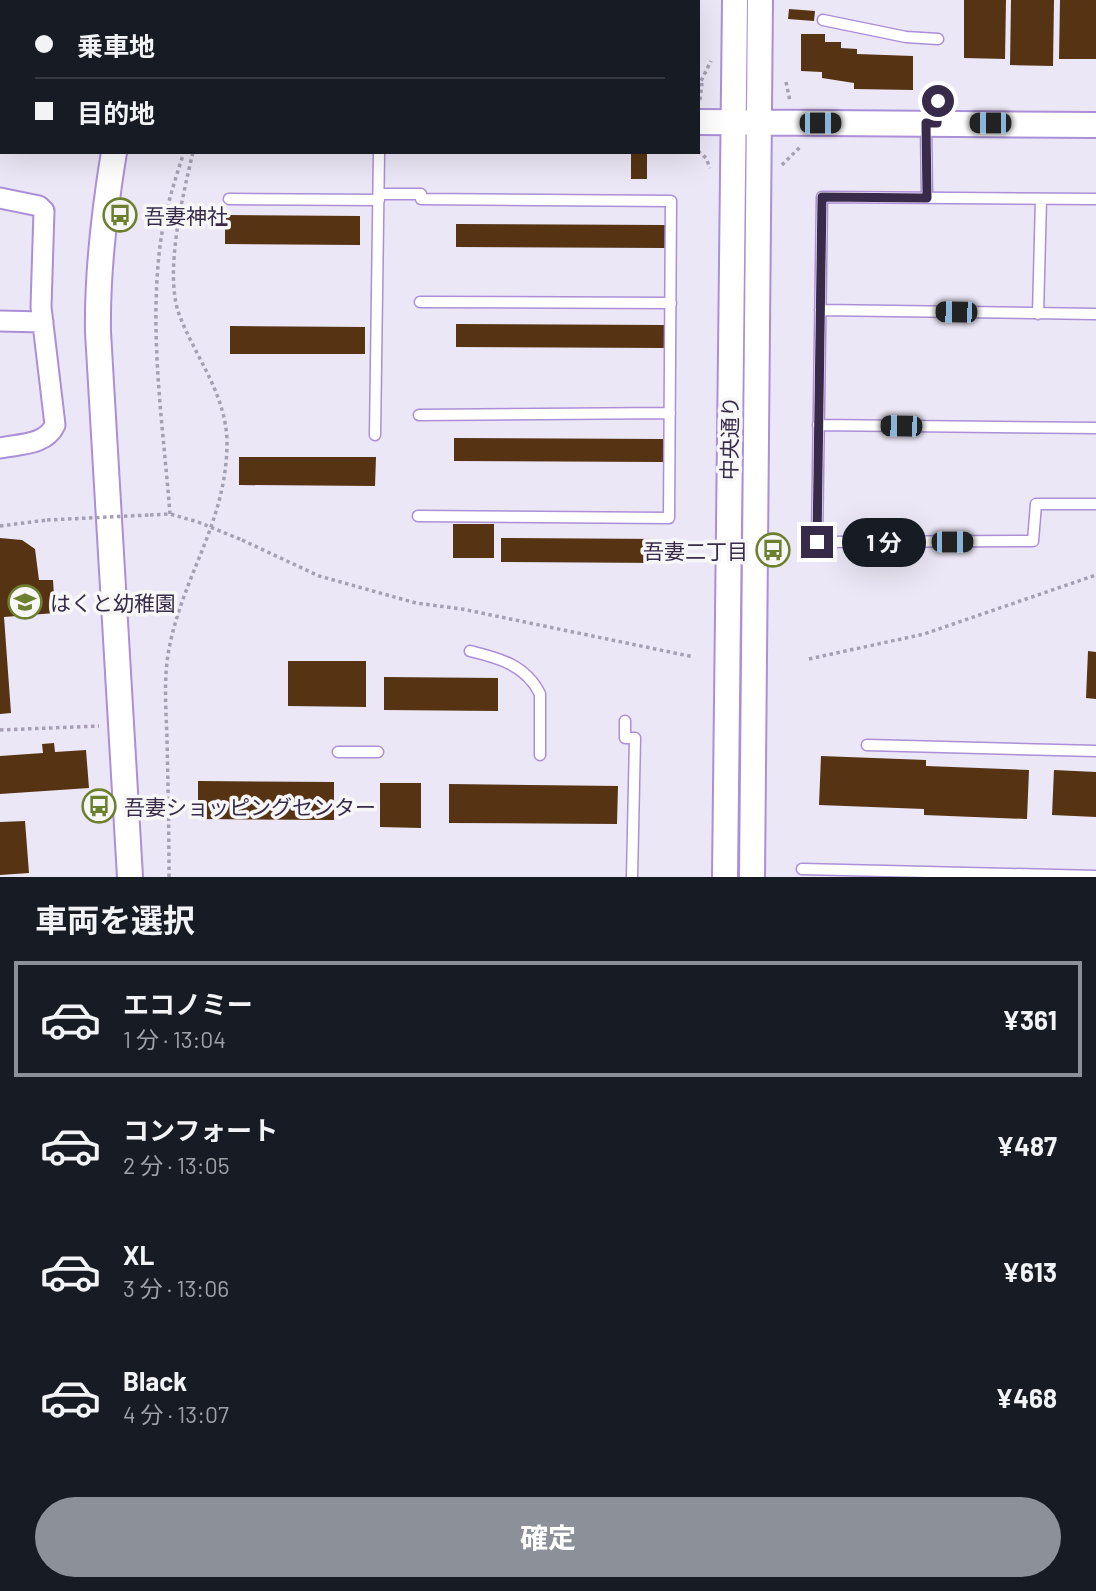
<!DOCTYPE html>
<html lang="ja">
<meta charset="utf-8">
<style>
body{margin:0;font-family:Barlow,"Noto Sans JP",sans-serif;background:#20242c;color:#f1f3f6;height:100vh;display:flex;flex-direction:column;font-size:26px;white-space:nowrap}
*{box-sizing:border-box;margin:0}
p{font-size:23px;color:#9ea1a6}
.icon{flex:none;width:38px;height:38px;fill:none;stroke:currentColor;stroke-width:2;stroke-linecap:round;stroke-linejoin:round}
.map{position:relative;height:877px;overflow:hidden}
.details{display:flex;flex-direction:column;background:#171b24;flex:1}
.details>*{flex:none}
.guide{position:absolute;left:0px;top:0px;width:700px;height:154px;box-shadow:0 7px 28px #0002;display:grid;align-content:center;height:154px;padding:0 35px;background:#171b24}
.end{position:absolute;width:32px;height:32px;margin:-16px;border:9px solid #372b49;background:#fff;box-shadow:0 0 0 4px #fff}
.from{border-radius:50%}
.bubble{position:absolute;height:49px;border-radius:24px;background:#171b24;box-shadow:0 7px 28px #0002;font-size:23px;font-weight:700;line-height:49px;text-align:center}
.car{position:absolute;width:21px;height:42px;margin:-21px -10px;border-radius:9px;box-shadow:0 0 5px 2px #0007;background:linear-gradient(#222 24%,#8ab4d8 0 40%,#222 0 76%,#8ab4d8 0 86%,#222 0)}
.guide b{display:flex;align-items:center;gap:24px;height:66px;font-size:26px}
.guide b+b{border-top:2px solid #363941}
.guide i{width:18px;height:18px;background:#f1f3f6}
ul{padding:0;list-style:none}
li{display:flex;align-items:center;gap:21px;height:116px;margin:0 14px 10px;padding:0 21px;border:4px solid transparent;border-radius:0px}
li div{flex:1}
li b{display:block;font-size:26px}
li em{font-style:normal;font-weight:700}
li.on{border-color:#8c9099}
li>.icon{width:63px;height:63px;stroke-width:1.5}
h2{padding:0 35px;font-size:32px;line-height:84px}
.button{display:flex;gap:14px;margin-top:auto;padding:14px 35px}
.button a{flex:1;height:80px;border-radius:42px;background:#8c9099;color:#fff;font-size:28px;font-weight:700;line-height:80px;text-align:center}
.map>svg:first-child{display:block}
.building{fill:#553313}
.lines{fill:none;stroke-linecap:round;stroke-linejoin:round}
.service-casing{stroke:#ab8fd7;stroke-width:13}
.minor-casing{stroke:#ab8fd7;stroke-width:23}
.tertiary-casing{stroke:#ab8fd7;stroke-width:28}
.path{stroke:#a79fb4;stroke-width:3.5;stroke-dasharray:3.5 3.5;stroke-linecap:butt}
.service{stroke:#fff;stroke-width:10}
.minor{stroke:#fff;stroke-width:19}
.tertiary{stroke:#fff;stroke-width:24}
.path-bridge{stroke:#a79fb4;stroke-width:3.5;stroke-dasharray:3.5 3.5;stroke-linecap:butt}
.route{stroke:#372b49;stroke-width:9}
.labels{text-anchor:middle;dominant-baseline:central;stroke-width:7;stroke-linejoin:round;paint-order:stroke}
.poi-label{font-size:21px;fill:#372b49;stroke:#f7f7f7;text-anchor:start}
.street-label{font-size:21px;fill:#372b49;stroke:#f7f7f7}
</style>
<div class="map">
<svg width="1096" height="877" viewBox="0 0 1096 877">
<rect width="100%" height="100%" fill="#ece7f6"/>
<path class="building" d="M964 0H1006L1005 59 964 58Z
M1011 0H1054L1053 66 1010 65Z
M1060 0H1096V59H1059Z
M789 9 815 11 814 21 788 19Z
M801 34H825V42H841V48L857 49V54L913 56V90L854 89V83L822 78V72L801 71Z
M631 152H647V179H631Z
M225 215 360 216V245L225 244Z
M456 224 665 225V248L456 247Z
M456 324 665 325V348L456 347Z
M230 326 365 327V354H230Z
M454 438 663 439V462L454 461Z
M239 457H376L375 486 239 485Z
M453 524H494V558H453Z
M0 538 22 540 35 549 39 580H53L55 613 4 617 11 713 0 714Z
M501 538 663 539V563L501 562Z
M1088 651 1096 652V699L1086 698Z
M288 661H366V707L288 706Z
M384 677 498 678V711L384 710Z
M54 743 55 752 86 750 89 788 0 794V756L43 753 42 744Z
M821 756 926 760V766L1029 770 1027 819 924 815V809L819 805Z
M1054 770 1096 772V817L1052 815Z
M198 781 334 782V820L198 819Z
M380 783H421V828L380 827Z
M449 784 618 786 617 824 449 823Z
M25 821 29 873 0 875V822Z"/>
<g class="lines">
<defs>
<path id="service" d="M324 2V0
M508 2V0
M823 20 906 37 938 39
M937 122 938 101
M926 124 927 198
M379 194H421
M229 199 379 200
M1096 199 822 197 817 542 1033 541 1036 504H1096
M420 302 671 303
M820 310 1096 314
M1038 314 1041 199
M419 415 670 413
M818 425 1096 428
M375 435 379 152
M418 516 669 518 671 201 421 199
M470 651C499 658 526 665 540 694V755
M625 721V738H635L632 877
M867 745 1096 751
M338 752H378
M802 869 1096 876"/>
<path id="minor" d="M0 198 39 206 44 211 41 307 55 425C46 445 20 444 0 448
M0 321 43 322"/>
<path id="tertiary" d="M96 0 98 2
M161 2 162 0
M698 122 1096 125
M114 152C104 213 97 271 98 332L130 877
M725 877 735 0
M752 877 760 0"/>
</defs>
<use href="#service" class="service-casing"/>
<use href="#minor" class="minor-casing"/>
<use href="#tertiary" class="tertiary-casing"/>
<path class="path" d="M237 2 238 0
M786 82 790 101
M698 87 711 61
M700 100 702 83
M698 151 706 158 710 168
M782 165 801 146
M170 514C163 425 149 335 160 246 164 214 174 183 184 152
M150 515 170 514 198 522
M0 526 47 520
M242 540 319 576 416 603 462 609 694 657
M809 659 924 634 1096 575
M0 730 99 726
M169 877C169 831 168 785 167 739 166 708 163 675 170 644 185 572 227 520 227 442 226 393 195 357 179 314 164 272 183 195 193 152"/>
<use href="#service" class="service"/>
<use href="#minor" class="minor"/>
<use href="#tertiary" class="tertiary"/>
<path class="path-bridge" d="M47 520 150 515
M198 522 242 540"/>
</g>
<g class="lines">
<path class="route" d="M817 542 822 197 927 198 926 123H937L938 101"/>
</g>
<defs>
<symbol id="bus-ring" viewBox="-11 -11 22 22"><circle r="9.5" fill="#f7f7f7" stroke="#6c8030" stroke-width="1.5"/><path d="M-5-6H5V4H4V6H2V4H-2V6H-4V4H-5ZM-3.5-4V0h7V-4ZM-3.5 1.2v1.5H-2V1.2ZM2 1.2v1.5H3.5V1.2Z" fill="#6c8030"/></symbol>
<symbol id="school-ring" viewBox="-11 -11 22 22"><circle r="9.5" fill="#f7f7f7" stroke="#6c8030" stroke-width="1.5"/><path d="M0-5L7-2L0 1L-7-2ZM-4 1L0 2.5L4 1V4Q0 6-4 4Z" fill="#6c8030"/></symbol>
</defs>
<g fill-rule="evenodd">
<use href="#bus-ring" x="101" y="196" width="38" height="38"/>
<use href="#bus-ring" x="754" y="531" width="38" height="38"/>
<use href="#school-ring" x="6" y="583" width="38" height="38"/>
<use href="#bus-ring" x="80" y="787" width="38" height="38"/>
</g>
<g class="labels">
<g class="poi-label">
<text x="144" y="215">吾妻神社</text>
<text x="748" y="550" text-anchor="end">吾妻二丁目</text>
<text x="50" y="602">はくと幼稚園</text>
<text x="124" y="806">吾妻ショッピングセンター</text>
</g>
<g class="street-label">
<text transform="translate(729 438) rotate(-89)">中央通り</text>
</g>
</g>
</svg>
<i class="end from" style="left:938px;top:101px"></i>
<i class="end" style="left:817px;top:542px"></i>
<div class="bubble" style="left:842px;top:518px;width:84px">1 分</div>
<i class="car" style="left:820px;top:123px;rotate:90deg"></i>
<i class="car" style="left:990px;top:123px;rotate:270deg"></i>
<i class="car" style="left:956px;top:312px;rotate:271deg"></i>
<i class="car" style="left:901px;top:426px;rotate:271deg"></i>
<i class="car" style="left:952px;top:542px;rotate:90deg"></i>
<div class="guide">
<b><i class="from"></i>乗車地</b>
<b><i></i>目的地</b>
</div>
</div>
<section class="details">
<h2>車両を選択</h2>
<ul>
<li class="on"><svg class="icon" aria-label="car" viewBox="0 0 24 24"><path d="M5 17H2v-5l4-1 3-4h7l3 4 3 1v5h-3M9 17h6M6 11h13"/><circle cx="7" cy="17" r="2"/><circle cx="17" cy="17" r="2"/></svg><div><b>エコノミー</b><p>1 分 · 13:04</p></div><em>¥361</em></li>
<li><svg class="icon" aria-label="car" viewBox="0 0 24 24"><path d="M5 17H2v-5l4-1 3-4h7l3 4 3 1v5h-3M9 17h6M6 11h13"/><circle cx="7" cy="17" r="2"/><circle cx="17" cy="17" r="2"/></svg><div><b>コンフォート</b><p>2 分 · 13:05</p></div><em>¥487</em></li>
<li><svg class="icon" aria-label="car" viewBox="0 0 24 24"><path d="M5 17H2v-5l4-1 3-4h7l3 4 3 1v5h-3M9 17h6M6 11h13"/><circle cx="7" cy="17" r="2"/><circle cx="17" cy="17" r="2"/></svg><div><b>XL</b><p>3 分 · 13:06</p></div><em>¥613</em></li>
<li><svg class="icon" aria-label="car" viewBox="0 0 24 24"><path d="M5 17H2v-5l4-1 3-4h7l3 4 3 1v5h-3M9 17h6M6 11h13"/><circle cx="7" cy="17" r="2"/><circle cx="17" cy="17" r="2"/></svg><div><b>Black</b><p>4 分 · 13:07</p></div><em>¥468</em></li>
</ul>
<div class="button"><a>確定</a></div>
</section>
